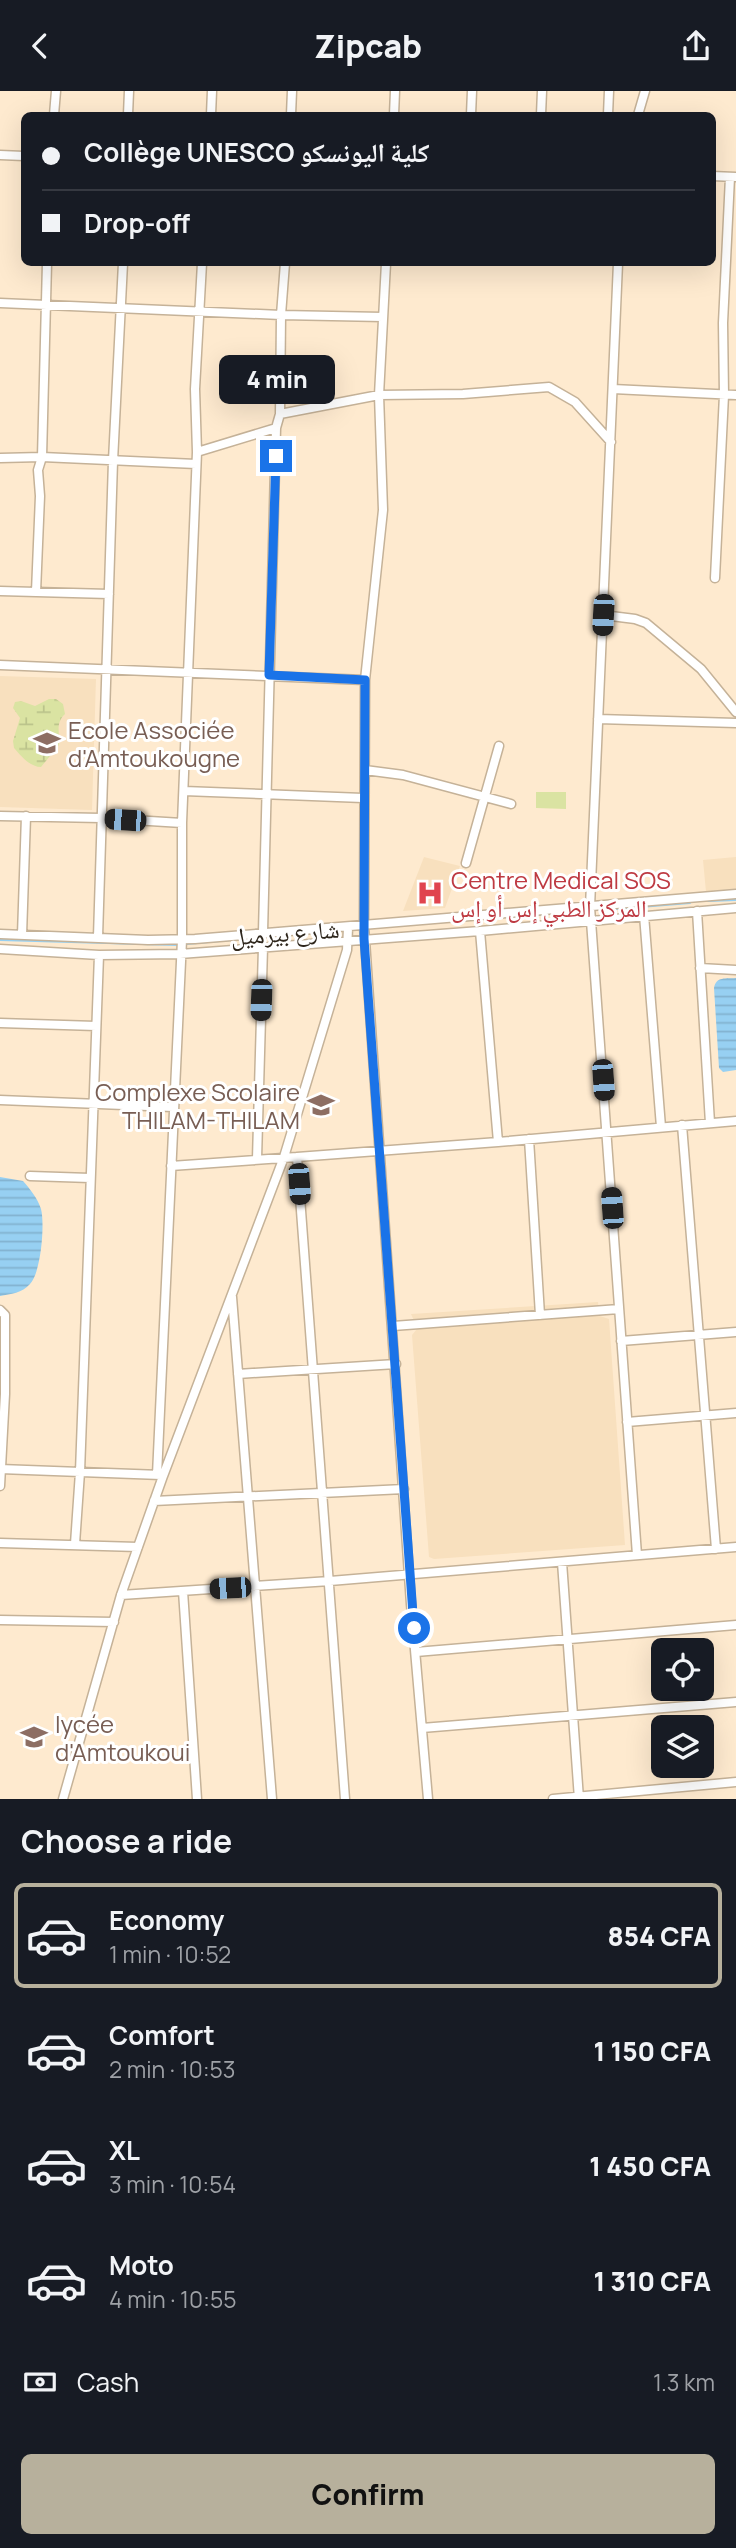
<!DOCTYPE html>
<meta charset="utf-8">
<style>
body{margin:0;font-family:Manrope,"Noto Naskh Arabic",sans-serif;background:#242831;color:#f1f3f6;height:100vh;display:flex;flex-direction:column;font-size:26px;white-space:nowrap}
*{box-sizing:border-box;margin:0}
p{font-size:23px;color:#9ea1a6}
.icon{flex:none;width:38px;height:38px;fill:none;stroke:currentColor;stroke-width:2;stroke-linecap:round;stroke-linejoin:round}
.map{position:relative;height:1708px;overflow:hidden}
.sheet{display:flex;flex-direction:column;background:#171b24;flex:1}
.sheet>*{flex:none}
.banner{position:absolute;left:21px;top:21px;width:695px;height:154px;border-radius:10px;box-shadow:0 7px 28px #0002;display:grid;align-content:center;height:154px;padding:0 21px;background:#171b24}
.fabs{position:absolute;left:651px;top:1547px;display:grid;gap:14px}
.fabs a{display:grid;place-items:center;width:63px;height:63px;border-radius:10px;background:#171b24;box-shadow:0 7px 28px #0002;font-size:35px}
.end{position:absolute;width:32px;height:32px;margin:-16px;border:9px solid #1a73e8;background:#fff;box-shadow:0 0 0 4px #fff}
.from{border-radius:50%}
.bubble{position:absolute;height:49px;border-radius:10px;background:#171b24;box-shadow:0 7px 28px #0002;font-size:23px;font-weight:800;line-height:49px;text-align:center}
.car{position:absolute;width:21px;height:42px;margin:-21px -10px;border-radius:9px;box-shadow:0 0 5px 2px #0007;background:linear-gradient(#222 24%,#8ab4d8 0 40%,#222 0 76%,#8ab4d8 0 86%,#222 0)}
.banner b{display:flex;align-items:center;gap:24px;height:66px;font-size:26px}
.banner b+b{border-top:2px solid #363941}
.banner i{width:18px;height:18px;background:#f1f3f6}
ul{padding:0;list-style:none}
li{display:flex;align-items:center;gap:21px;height:105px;margin:0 14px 10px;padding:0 7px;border:4px solid transparent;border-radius:10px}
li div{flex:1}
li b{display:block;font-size:26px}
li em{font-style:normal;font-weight:800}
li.selected{border-color:#b7b09c}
li>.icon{width:63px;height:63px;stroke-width:1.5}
h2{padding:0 21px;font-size:32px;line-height:84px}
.pay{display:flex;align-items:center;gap:18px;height:77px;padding:0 21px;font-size:26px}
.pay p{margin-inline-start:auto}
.action{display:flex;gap:14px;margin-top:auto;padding:14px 21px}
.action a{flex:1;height:80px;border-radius:10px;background:#b7b09c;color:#111;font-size:28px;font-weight:800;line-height:80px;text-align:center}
header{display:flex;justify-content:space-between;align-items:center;height:91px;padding:0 21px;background:#171b24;font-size:32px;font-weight:800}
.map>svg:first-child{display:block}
.built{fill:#f8e0be}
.wetland{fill:url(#wetland-marsh)}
.garden{fill:#dae3a2}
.water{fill:url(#water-rules)}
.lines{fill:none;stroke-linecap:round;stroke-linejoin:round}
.stream{stroke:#97d0f2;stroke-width:2}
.minor-casing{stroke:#c5b298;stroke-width:11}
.minor{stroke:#fff;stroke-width:8}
.route{stroke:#1a73e8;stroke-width:9}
.labels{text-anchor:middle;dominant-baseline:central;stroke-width:6;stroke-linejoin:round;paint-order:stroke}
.education-label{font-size:24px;fill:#785e54;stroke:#fff;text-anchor:start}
.health-label{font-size:24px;fill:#be3a42;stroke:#fff;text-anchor:start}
.street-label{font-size:24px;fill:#2e261c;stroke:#fff}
</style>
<header><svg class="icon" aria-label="back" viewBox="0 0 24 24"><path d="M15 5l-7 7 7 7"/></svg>Zipcab<svg class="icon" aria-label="share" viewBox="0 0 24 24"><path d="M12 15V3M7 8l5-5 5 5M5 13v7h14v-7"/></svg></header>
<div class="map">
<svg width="736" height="1708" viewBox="0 0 736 1708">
<defs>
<pattern id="wetland-marsh" width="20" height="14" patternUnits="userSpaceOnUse" patternTransform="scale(1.75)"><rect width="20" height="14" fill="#dae3a2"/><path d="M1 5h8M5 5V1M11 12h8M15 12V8" fill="none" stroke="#bbc38b"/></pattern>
<pattern id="water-rules" width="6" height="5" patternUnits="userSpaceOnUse" patternTransform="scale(1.75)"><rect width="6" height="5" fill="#97d0f2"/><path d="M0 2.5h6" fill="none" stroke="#82b2cf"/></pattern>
</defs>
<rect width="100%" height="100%" fill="#feeacf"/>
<path class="built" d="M0 585 96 588 92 719 0 716Z
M424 766 460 775 445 817 403 820Z
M736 766V798L706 801 703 769Z
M598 1211 600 1225 609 1228 625 1454 434 1468 429 1466 412 1244 417 1238 416 1234 411 1223Z"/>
<path class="wetland" d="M49 608H56L63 613 65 623C55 632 60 642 59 654L41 676C30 676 21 665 14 657L13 650 20 627 13 617 15 611 21 610 35 615Z"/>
<path class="garden" d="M536 701H566V718L536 717Z"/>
<path class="water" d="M736 887V979L723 981 719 977 714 897C716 885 726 888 736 887Z
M0 1086 23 1090C30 1098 38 1108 41 1118 45 1133 41 1182 30 1193 22 1202 11 1203 0 1205Z"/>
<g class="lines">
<path class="stream" d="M708 810 736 809
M603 819 690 812
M489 827 582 821
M0 849 177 854
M186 853 285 844"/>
<defs>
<path id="minor" d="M54 24 56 0
M128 24 129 0
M211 24 212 0
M291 24 292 0
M394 24 395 0
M471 24 472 0
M541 24 542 0
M608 24 609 0
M638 24 645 0
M0 64 24 65
M712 85 736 86
M386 172 379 304 383 419 365 589 364 835 411 1513 428 1708
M618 172 590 816 637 1464
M0 212 281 224 383 226
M613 298 736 304
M280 323 379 304 463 303 549 296 575 311 611 351
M197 361 276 337
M0 367 42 366 196 373
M715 487 724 304 723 232 730 86
M0 500 109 503
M36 501 40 405 38 379 42 366 47 172
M603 524 635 528 646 532 701 578 736 621
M0 574 365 589
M598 628 736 632
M365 679 403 684 511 713
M184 700 363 707
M0 725 101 727 182 732
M466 772 499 655
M697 820 710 1032
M644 824 661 1036
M480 840 498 1051
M263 841 276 337 280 323 281 224 285 172
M0 843 148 849 195 848 736 803
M22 844 26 725
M98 846 113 370 123 172
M0 858 99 864 180 863 480 840 736 817
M700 877 736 879
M0 932 96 935
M0 1009 173 1016
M682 1034 716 1458
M529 1048 540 1224
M297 1066 498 1051 736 1030
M257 1068 263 856
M171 1075 297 1066 345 1708
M30 1085 90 1087
M232 1206 272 1708
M0 1219 5 1224V1303L0 1395
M393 1235 619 1218
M621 1250 736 1241
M238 1283 396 1273
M627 1331 736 1322
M0 1378 161 1384
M157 1384 182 849V732L197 361 195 298 202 172
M154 1410 404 1398
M0 1452 138 1456
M75 1453 80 1381 99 864
M562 1471 579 1708
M183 1500 197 1708
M121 1504 330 1490 736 1456
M0 1529 114 1531
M416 1561 736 1534
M422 1637 736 1611
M63 1708 121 1504 163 1385 284 1066 347 859 348 837
M553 1708 736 1691"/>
</defs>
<use href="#minor" class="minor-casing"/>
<use href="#minor" class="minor"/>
</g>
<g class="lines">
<path class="route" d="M276 365 269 584 365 589 364 848 414 1537"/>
</g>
<defs>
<symbol id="school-bare" viewBox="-9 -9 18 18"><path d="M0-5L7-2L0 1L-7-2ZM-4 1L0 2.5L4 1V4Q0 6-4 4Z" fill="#8d6e63" stroke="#fff" stroke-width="2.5" paint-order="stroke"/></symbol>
<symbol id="hospital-bare" viewBox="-9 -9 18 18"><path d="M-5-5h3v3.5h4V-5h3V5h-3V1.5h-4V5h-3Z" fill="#e0444e" stroke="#fff" stroke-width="2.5" paint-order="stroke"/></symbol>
</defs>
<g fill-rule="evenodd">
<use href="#school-bare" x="28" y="633" width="38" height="38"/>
<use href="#hospital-bare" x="411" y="783" width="38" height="38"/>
<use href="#school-bare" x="302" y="995" width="38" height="38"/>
<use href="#school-bare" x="15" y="1627" width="38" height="38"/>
</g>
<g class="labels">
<g class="education-label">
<text x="68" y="638">Ecole Associée<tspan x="68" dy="28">d'Amtoukougne</tspan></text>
<text x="300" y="1000" text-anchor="end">Complexe Scolaire<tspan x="300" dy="28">THILAM-THILAM</tspan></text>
<text x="55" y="1632">lycée<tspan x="55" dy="28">d'Amtoukoui</tspan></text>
</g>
<g class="health-label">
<text x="451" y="788">Centre Medical SOS<tspan x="451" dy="28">المركز الطبي إس أو إس</tspan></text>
</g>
<g class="street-label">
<text transform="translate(285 841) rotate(-4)">شارع بيرميل</text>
</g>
</g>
</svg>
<div class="fabs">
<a><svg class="icon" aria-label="locate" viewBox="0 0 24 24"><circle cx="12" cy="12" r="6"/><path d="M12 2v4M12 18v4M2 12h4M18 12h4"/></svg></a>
<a><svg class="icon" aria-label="layers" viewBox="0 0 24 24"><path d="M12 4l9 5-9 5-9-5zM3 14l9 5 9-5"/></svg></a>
</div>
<i class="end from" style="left:414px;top:1537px"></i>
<i class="end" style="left:276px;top:365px"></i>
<div class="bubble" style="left:219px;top:264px;width:116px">4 min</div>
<i class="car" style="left:603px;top:524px;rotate:183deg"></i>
<i class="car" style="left:125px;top:729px;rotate:274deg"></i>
<i class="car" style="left:261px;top:909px;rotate:182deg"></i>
<i class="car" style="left:603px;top:989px;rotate:176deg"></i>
<i class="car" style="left:299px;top:1093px;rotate:176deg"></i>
<i class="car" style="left:612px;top:1117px;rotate:356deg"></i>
<i class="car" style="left:230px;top:1497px;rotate:267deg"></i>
<div class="banner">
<b><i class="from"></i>Collège UNESCO كلية اليونسكو</b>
<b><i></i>Drop-off</b>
</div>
</div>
<section class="sheet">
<h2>Choose a ride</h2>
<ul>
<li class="selected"><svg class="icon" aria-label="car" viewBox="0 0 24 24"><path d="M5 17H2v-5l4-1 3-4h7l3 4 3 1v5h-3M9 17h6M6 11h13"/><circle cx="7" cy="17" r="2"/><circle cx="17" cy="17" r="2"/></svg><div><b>Economy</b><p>1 min · 10:52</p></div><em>854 CFA</em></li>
<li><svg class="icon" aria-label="car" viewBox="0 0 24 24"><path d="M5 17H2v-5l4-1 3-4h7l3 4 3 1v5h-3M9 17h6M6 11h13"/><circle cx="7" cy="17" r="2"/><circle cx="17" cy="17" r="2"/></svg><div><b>Comfort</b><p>2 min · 10:53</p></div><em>1 150 CFA</em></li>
<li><svg class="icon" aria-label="car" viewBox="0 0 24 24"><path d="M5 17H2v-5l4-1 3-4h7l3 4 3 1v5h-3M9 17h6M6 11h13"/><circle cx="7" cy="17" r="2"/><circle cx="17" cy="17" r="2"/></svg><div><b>XL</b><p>3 min · 10:54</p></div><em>1 450 CFA</em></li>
<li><svg class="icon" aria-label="car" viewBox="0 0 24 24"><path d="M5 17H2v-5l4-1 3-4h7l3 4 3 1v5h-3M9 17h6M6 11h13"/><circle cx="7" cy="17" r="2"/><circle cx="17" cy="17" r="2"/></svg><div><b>Moto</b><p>4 min · 10:55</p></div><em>1 310 CFA</em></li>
</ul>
<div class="pay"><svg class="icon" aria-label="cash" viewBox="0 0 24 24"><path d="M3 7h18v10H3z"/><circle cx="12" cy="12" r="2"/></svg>Cash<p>1.3 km</p></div>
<div class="action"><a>Confirm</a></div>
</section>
